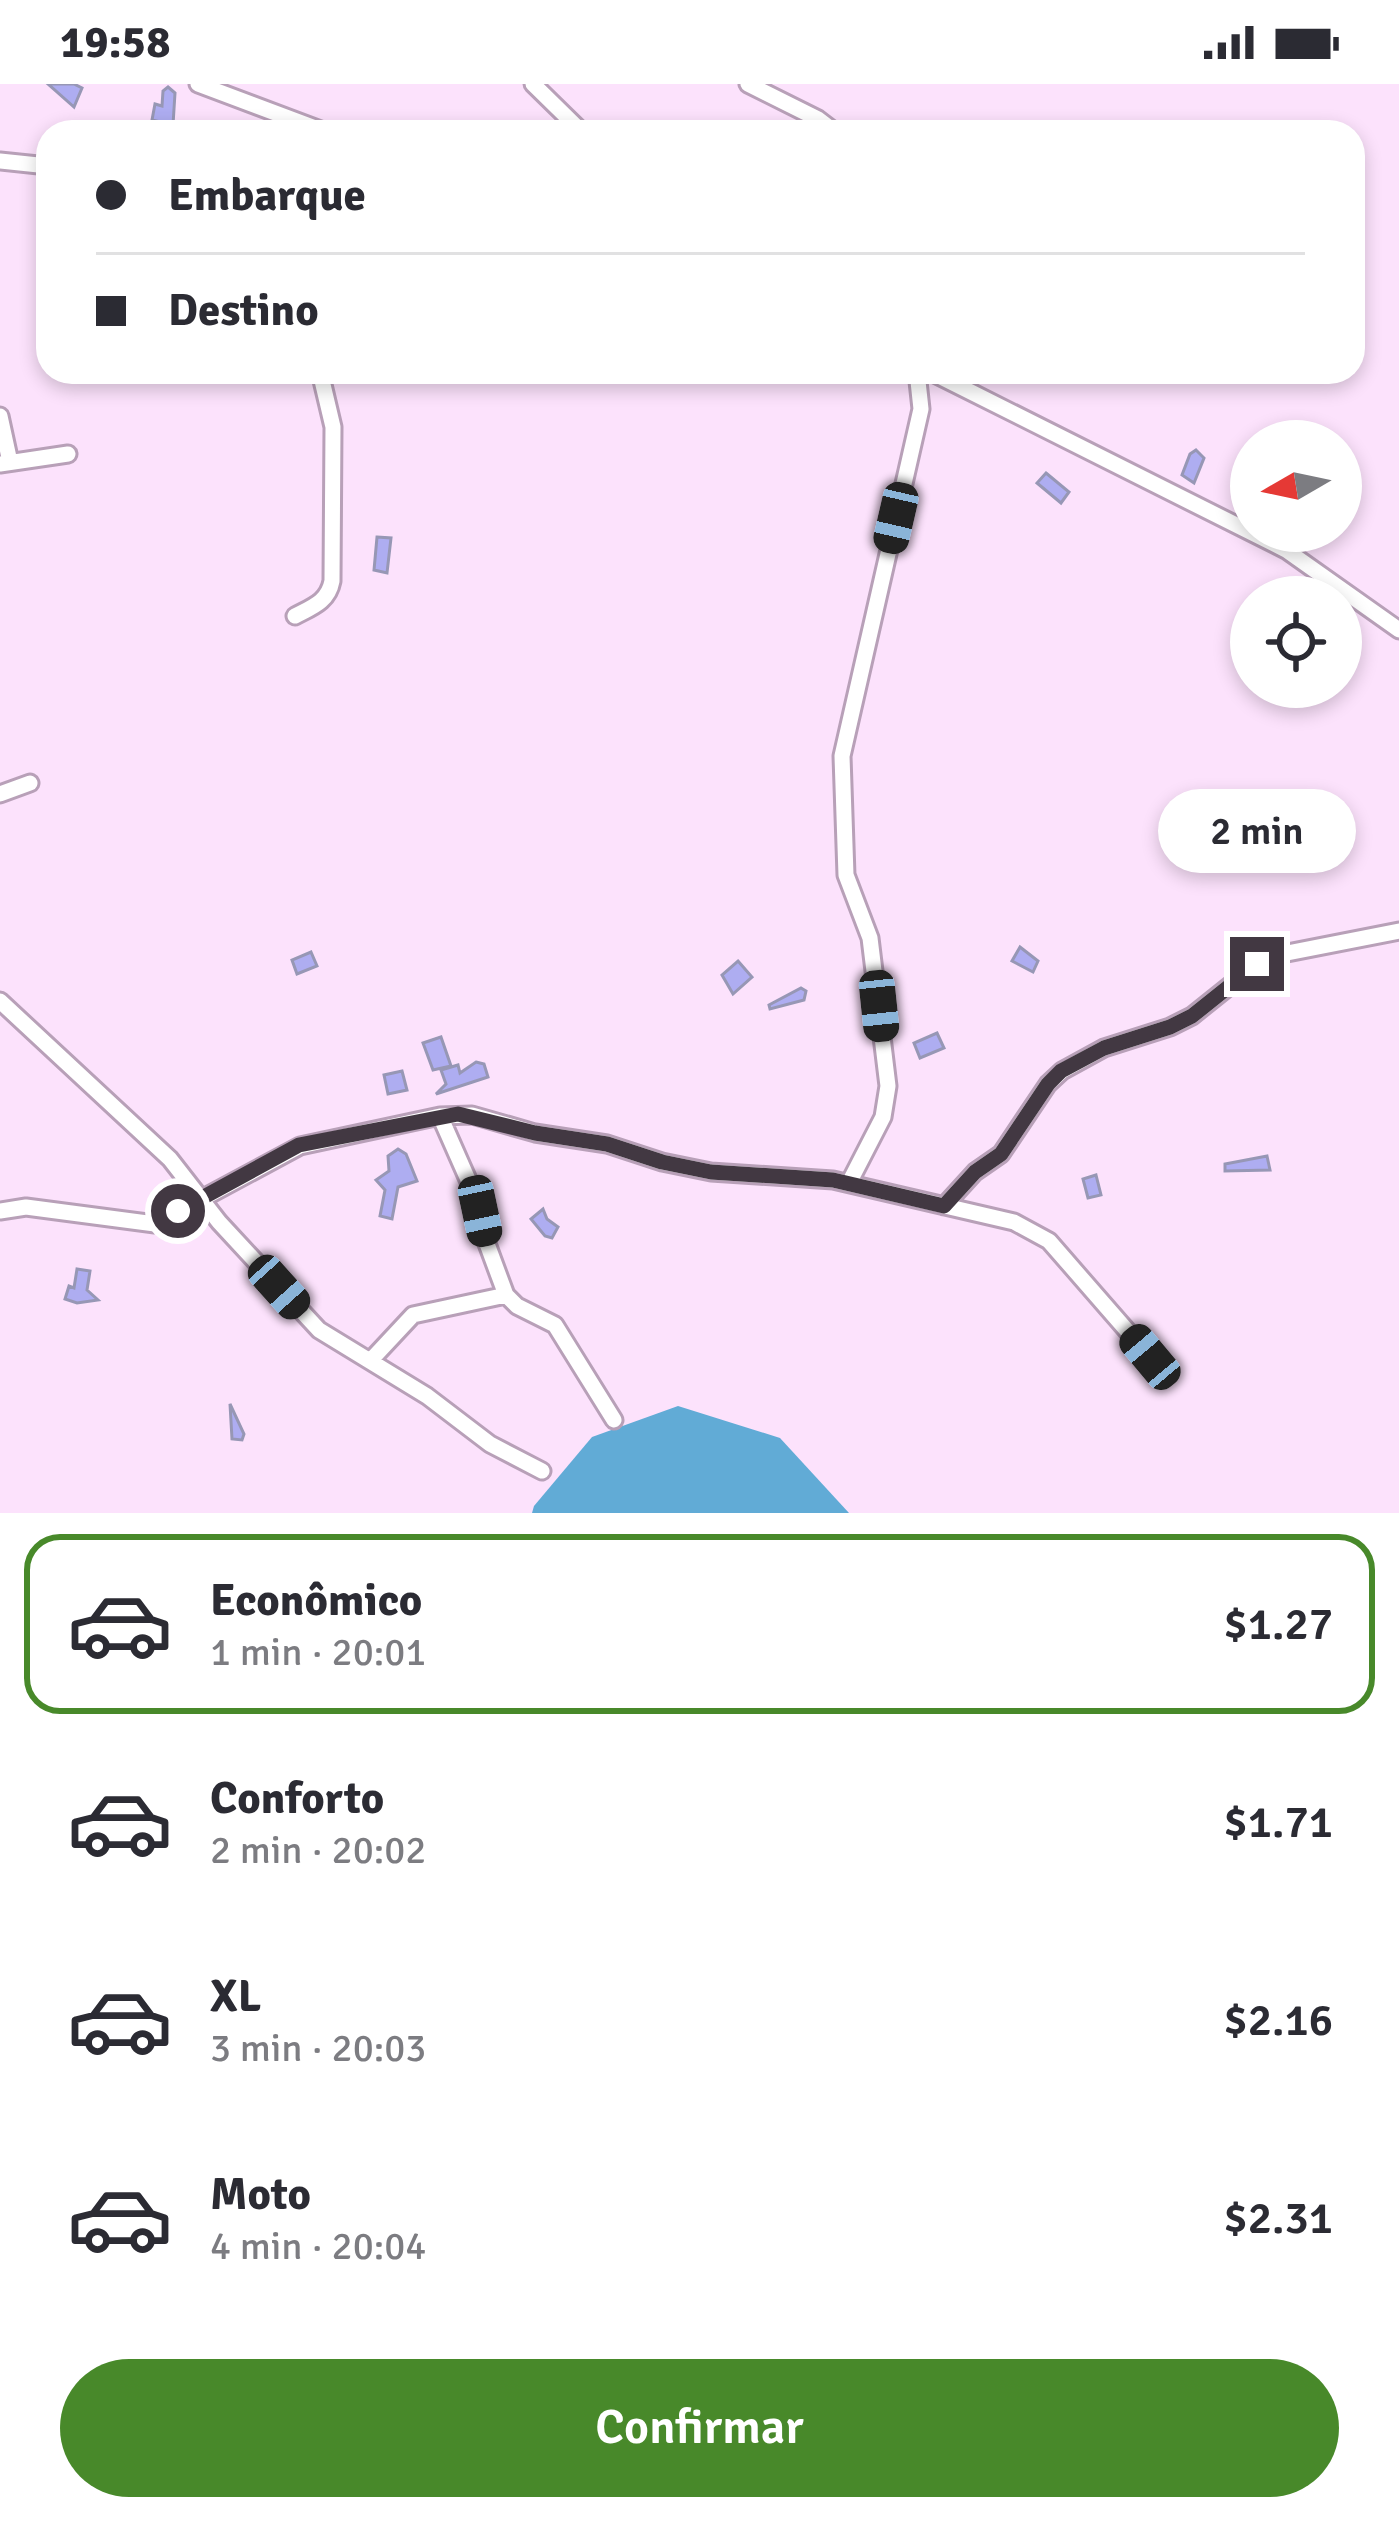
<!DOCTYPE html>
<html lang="pt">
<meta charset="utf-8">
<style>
body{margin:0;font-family:Signika,sans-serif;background:#f7f7f7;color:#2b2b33;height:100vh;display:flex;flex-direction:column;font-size:45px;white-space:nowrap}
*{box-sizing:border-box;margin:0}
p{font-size:39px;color:#7c7c81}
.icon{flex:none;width:66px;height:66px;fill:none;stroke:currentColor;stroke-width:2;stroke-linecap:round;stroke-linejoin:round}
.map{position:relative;height:1429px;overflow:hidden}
.details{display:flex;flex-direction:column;background:#fff;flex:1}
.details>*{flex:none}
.top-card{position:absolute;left:36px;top:36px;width:1329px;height:264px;border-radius:36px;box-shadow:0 6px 18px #0003;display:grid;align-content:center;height:264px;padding:0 60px;background:#fff}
.needle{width:78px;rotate:261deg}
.tools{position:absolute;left:1230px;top:336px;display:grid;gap:24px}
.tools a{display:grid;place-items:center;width:132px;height:132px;border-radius:50%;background:#fff;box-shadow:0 6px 18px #0003;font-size:60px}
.end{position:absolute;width:54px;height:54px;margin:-27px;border:15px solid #423842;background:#fff;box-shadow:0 0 0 6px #fff}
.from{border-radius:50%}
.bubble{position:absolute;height:84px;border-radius:42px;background:#fff;box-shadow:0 6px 18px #0003;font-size:39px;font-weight:600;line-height:84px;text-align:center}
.car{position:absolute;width:36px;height:72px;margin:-36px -18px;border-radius:15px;box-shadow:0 0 9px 3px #0007;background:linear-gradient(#222 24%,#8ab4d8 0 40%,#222 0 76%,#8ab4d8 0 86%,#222 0)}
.top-card b{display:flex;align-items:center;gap:42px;height:114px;font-size:45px}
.top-card b+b{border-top:3px solid #e1e1e2}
.top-card i{width:30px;height:30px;background:#2b2b33}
ul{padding:21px 0 0;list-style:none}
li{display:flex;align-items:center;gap:36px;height:180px;margin:0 24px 18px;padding:0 36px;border:6px solid transparent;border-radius:36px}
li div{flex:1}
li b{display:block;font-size:45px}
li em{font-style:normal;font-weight:600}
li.selected{border-color:#48892a}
li>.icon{width:108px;height:108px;stroke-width:1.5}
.action{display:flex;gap:24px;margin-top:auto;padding:24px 60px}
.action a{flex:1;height:138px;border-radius:72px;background:#48892a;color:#fff;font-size:48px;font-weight:600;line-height:138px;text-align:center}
.status{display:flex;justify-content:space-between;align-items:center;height:84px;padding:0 60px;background:#fff;direction:ltr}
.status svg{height:33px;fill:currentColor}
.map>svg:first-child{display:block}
.water{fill:#61abd6}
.building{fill:#aeadf1;stroke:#9797b5;stroke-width:3}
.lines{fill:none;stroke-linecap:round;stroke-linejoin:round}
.minor-casing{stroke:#b8a0b8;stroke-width:21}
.minor{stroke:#fff;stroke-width:15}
.route{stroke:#423842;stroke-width:15}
</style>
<div class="status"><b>19:58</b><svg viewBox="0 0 49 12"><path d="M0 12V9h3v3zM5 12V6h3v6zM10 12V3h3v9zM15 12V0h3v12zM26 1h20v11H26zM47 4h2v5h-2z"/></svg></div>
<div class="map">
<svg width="1399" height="1429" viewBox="0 0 1399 1429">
<rect width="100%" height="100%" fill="#fce2fc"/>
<path class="water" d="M678 1322 780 1354 849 1429H532L534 1422 592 1353Z"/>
<path class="building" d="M48 0H74L82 4 74 23Z
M168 3 175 9 173 41 152 36 155 20 162 22 163 7Z
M1196 366 1204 374 1194 399 1182 391 1190 370Z
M1046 389 1069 408 1061 419 1037 399Z
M377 453 391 454 387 489 374 486Z
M1020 863 1038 877 1033 888 1012 877Z
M311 868 317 882 297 890 292 876Z
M738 877 752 893 733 910 722 891Z
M801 904 806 907 804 916 770 925 769 921Z
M937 949 944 964 920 974 914 959Z
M441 953 451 982 433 986 423 959Z
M476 978 484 980 488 993 436 1010 446 1000 441 986 458 981 460 989Z
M402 987 407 1006 388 1010 384 991Z
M398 1065 406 1070 417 1097 398 1103 392 1135 380 1132 385 1106 376 1096 389 1087 388 1072Z
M1267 1072 1270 1086 1225 1087V1080Z
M1096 1091 1101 1111 1088 1114 1083 1095Z
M543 1125 547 1135 558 1143 552 1154 545 1152 531 1135Z
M77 1185 90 1187 87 1206 98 1216 77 1219 65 1215 69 1202 74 1204Z
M230 1320 244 1350 242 1356 232 1355Z"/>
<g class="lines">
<defs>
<path id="minor" d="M198 0 326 48
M533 0 582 48
M748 0 818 35 835 48
M0 77 48 82
M931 288 1286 466 1399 546
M0 332 10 378
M0 380 68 370
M295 532C312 523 328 518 332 497L333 343 320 288
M0 710 30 699
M0 917 170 1075 219 1138 319 1246 427 1312 490 1360 542 1387
M440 1032 477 1116 486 1157 506 1211 517 1222 555 1241 614 1336
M849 1099 883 1033 888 1002 870 854 846 791 842 672 921 325 917 288
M944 1122 975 1088 1001 1070 1048 1000 1062 987 1104 964 1170 943 1192 932 1257 880 1277 871 1399 847
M0 1127 26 1123 155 1140 300 1062 440 1032 472 1031 535 1049 607 1060 662 1078 711 1088 833 1096 1014 1138 1049 1157 1150 1273
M371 1276 413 1231 506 1211"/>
</defs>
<use href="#minor" class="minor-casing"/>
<use href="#minor" class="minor"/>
</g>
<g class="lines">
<path class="route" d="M178 1127 299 1061 458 1030 535 1049 607 1060 662 1078 711 1088 833 1096 944 1122 975 1088 1001 1070 1048 1000 1061 987 1104 964 1170 943 1192 932 1257 880"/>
</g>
</svg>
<div class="tools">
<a><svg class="needle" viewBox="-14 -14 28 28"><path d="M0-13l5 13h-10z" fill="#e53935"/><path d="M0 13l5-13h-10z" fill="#7c7c81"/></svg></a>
<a><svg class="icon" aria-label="locate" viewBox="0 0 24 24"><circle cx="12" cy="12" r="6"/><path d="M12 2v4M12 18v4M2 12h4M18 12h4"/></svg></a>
</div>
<i class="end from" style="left:178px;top:1127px"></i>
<i class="end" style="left:1257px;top:880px"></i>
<div class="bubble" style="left:1158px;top:705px;width:198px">2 min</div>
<i class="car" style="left:896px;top:434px;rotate:193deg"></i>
<i class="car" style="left:879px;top:922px;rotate:174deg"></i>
<i class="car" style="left:480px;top:1127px;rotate:168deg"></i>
<i class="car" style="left:279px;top:1203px;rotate:138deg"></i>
<i class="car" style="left:1150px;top:1273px;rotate:320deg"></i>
<div class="top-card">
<b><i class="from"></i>Embarque</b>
<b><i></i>Destino</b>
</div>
</div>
<section class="details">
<ul>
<li class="selected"><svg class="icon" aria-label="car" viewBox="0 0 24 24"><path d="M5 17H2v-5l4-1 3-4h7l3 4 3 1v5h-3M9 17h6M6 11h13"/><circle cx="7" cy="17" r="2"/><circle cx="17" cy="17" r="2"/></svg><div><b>Econômico</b><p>1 min · 20:01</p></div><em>$1.27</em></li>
<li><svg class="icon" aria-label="car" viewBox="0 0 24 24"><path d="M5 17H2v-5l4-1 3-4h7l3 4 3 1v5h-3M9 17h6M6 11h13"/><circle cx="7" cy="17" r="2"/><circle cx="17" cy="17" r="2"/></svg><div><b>Conforto</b><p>2 min · 20:02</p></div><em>$1.71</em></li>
<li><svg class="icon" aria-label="car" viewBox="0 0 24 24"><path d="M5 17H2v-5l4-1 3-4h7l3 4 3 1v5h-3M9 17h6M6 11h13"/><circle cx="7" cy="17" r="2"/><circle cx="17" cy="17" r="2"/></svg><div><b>XL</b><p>3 min · 20:03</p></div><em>$2.16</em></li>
<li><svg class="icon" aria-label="car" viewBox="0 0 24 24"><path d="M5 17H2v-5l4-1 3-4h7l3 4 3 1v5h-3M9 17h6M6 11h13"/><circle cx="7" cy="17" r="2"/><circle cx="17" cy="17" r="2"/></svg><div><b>Moto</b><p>4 min · 20:04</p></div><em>$2.31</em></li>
</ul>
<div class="action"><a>Confirmar</a></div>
</section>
